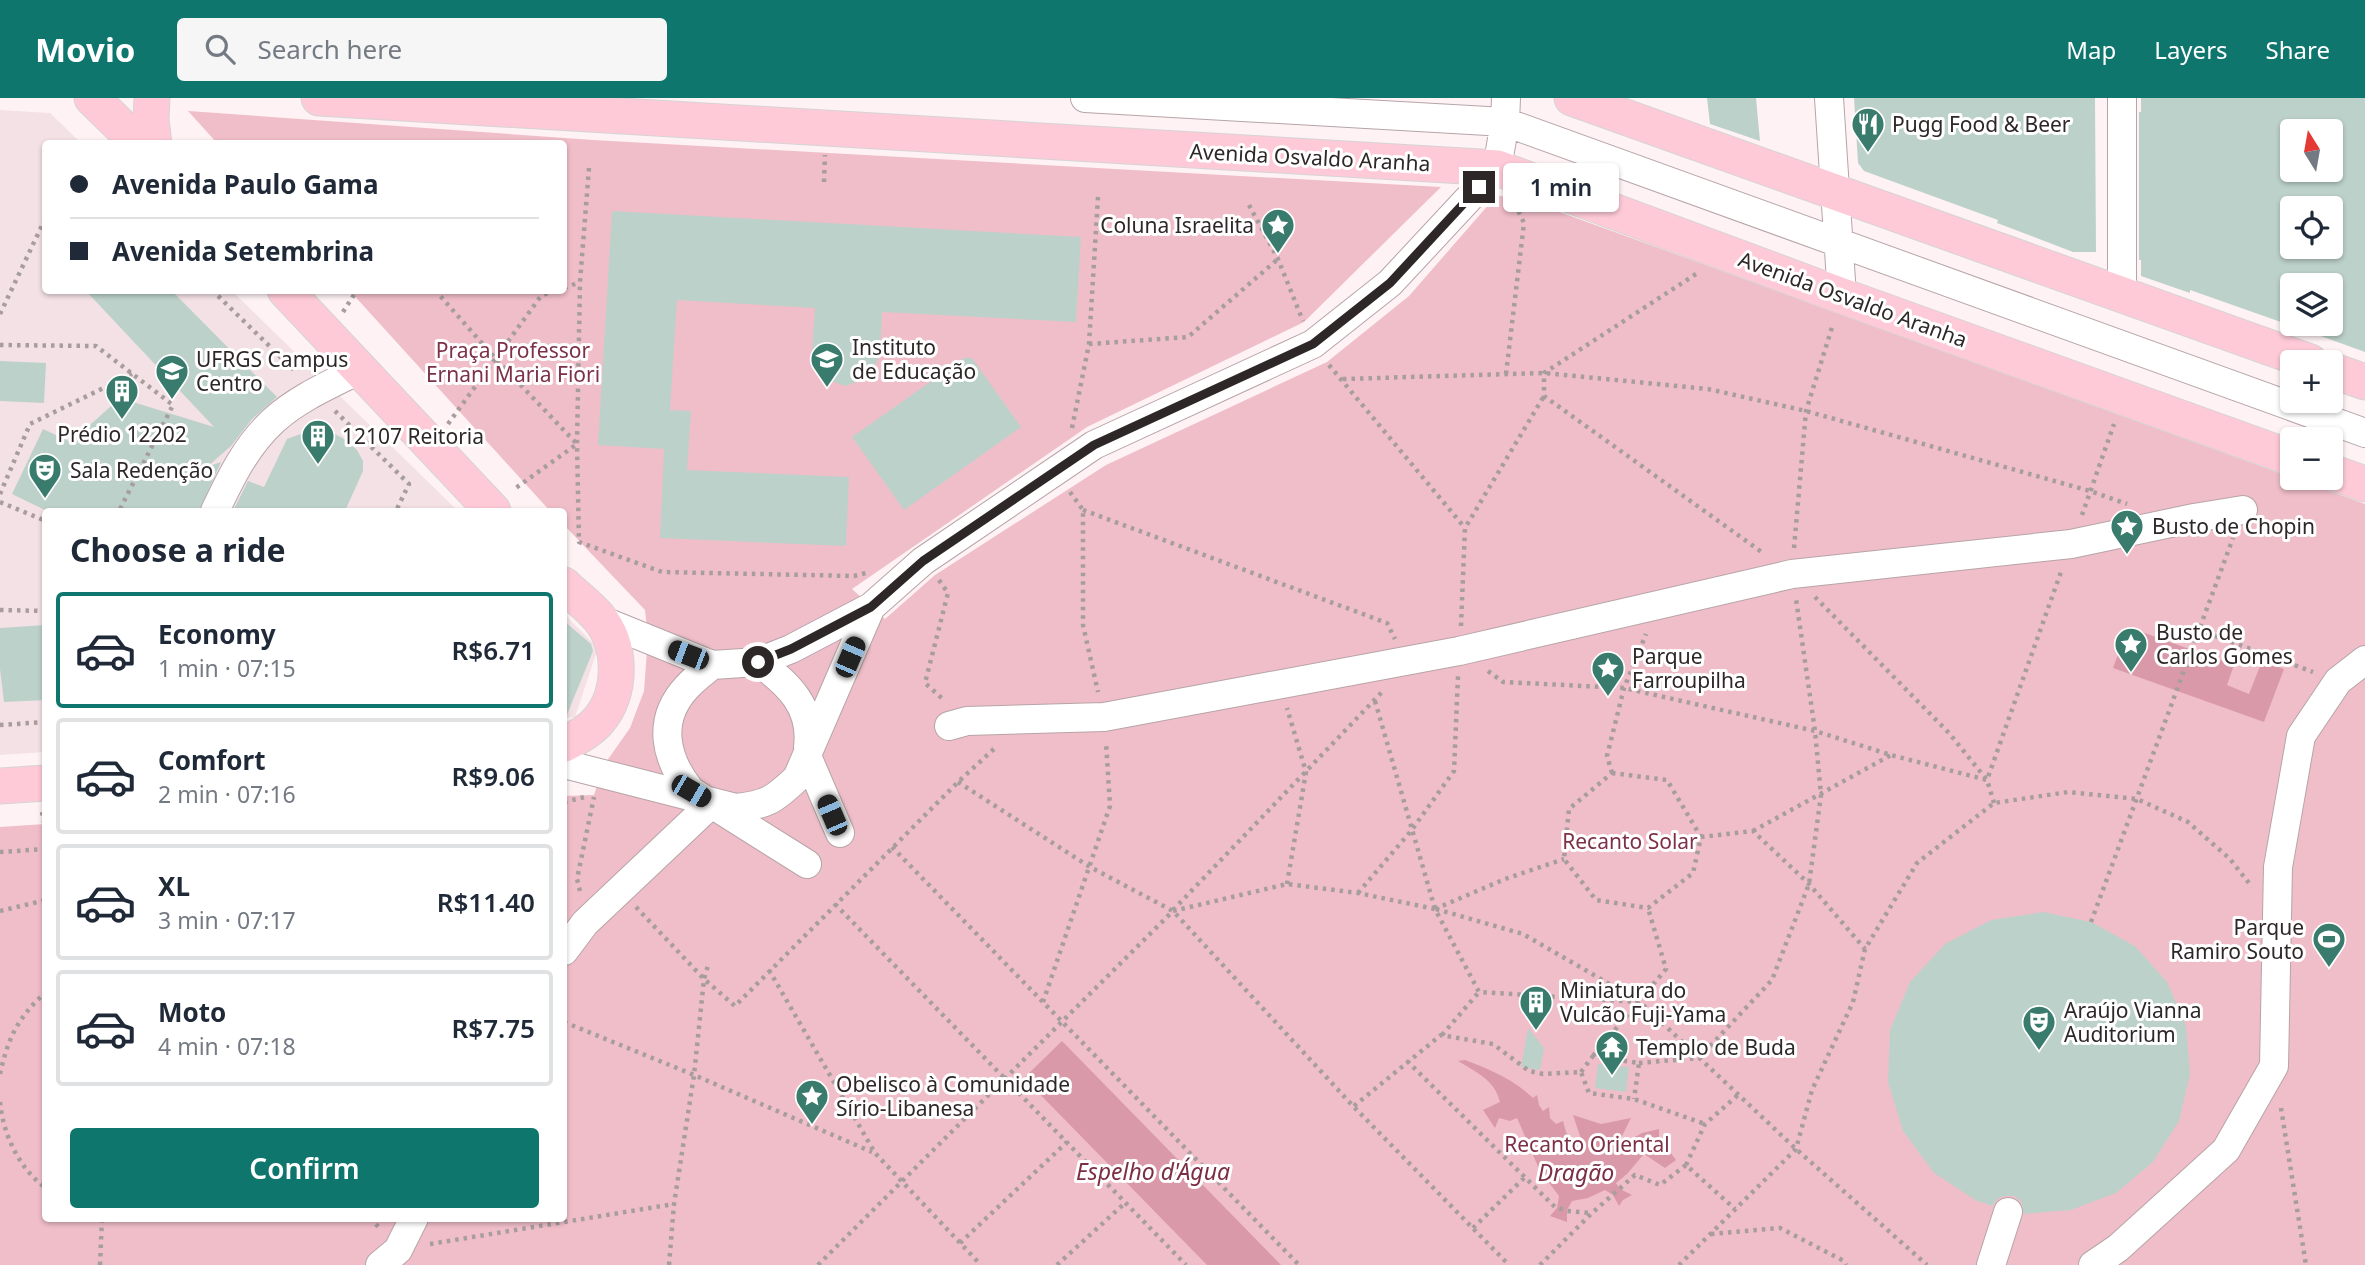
<!DOCTYPE html>
<meta charset="utf-8">
<style>
body{margin:0;font-family:"Noto Sans",sans-serif;background:#f6f6f7;color:#1f2937;height:100vh;display:flex;flex-direction:column;font-size:26px;white-space:nowrap}
*{box-sizing:border-box;margin:0}
p{font-size:23px;color:#747a83}
.icon{flex:none;width:38px;height:38px;fill:none;stroke:currentColor;stroke-width:2;stroke-linecap:round;stroke-linejoin:round}
.map{position:relative;flex:1;overflow:hidden}
.drawer{position:absolute;left:42px;top:410px;width:525px;height:714px;display:flex;flex-direction:column;background:#fff;border-radius:7px;box-shadow:0 2px 5px #0004}
.drawer>*{flex:none}
.banner{position:absolute;left:42px;top:42px;width:525px;height:154px;border-radius:7px;box-shadow:0 2px 5px #0004;display:grid;align-content:center;height:154px;padding:0 28px;background:#fff}
.needle{width:46px;rotate:349deg}
.tools{position:absolute;left:2280px;top:21px;display:grid;gap:14px}
.tools a{display:grid;place-items:center;width:63px;height:63px;border-radius:7px;background:#fff;box-shadow:0 2px 5px #0004;font-size:35px}
.end{position:absolute;width:32px;height:32px;margin:-16px;border:9px solid #2e2728;background:#fff;box-shadow:0 0 0 4px #fff}
.from{border-radius:50%}
.bubble{position:absolute;height:49px;border-radius:7px;background:#fff;box-shadow:0 2px 5px #0004;font-size:23px;font-weight:600;line-height:49px;text-align:center}
.car{position:absolute;width:21px;height:42px;margin:-21px -10px;border-radius:9px;box-shadow:0 0 5px 2px #0007;background:linear-gradient(#222 24%,#8ab4d8 0 40%,#222 0 76%,#8ab4d8 0 86%,#222 0)}
.banner b{display:flex;align-items:center;gap:24px;height:66px;font-size:26px}
.banner b+b{border-top:2px solid #e0e1e3}
.banner i{width:18px;height:18px;background:#1f2937}
ul{padding:0;list-style:none}
li{display:flex;align-items:center;gap:21px;height:116px;margin:0 14px 10px;padding:0 14px;border:4px solid #e0e1e3;border-radius:7px}
li div{flex:1}
li b{display:block;font-size:26px}
li em{font-style:normal;font-weight:600}
li.selected{border-color:#0f766e}
li>.icon{width:63px;height:63px;stroke-width:1.5}
h2{padding:0 28px;font-size:32px;line-height:84px}
.cta{display:flex;gap:14px;margin-top:auto;padding:14px 28px}
.cta a{flex:1;height:80px;border-radius:7px;background:#0f766e;color:#fff;font-size:28px;font-weight:600;line-height:80px;text-align:center}
header{display:flex;align-items:center;gap:42px;box-sizing:border-box;height:98px;padding:0 35px;background:#0f766e;color:#fff}
header strong{font-size:33px}
nav{display:flex;gap:38px;margin-inline-start:auto;font-size:24px}
.search{width:490px;height:63px;background:#f6f6f7;display:flex;align-items:center;gap:18px;box-sizing:border-box;padding:0 24px;border-radius:7px;color:#747a83;font-size:26px}
.map>svg:first-child{display:block}
.built{fill:#f3e1e5}
.green{fill:#f0bec9}
.water{fill:#da99a8}
.building{fill:#bdd1cb;fill-rule:evenodd}
.lines{fill:none;stroke-linecap:round;stroke-linejoin:round}
.minor-casing{stroke:#b7a4a8;stroke-width:30}
.major-casing{stroke:#d5d4d4;stroke-width:37}
.path{stroke:#a79d9e;stroke-width:4.5;stroke-dasharray:3.5 5;stroke-linecap:butt}
.minor{stroke:#fff;stroke-width:28}
.major{stroke:#fecad7;stroke-width:35}
.route{stroke:#2e2728;stroke-width:9}
.labels{text-anchor:middle;dominant-baseline:central;stroke-width:6;stroke-linejoin:round;paint-order:stroke}
.poi-label{font-size:21px;fill:#2e2728;stroke:#fff;text-anchor:start}
.street-label{font-size:21px;fill:#2e2728;stroke:#fff}
.park-label{font-size:21px;fill:#7d3048;stroke:#fff}
.water-label{font-size:23px;font-style:italic;fill:#7b2e46;stroke:#fff}
</style>
<header>
<strong>Movio</strong>
<div class="search"><svg class="icon" aria-label="search" viewBox="0 0 24 24"><circle cx="10" cy="10" r="6"/><path d="M15 15l6 6"/></svg>Search here</div>
<nav><a>Map</a><a>Layers</a><a>Share</a></nav>
</header>
<div class="map">
<svg width="2365" height="1167" viewBox="0 0 2365 1167">
<rect width="100%" height="100%" fill="#fef2f4"/>
<path class="built" d="M0 12 50 15 81 45 46 46V192L232 193 458 413H46L45 654 0 657Z
M564 516 598 550 575 619 564 620Z"/>
<path class="green" d="M188 13 593 42 1441 89 1304 224 1087 329 852 491 885 521 935 477 1106 367 1327 264 1409 198 1497 97 1543 108 2365 406V1167H0V729L45 726 46 1120H564V698L594 697 604 667 630 630 644 593 648 539 645 512 564 427V413H550L350 193 564 192V46L217 45Z"/>
<path class="water" d="M2128 529 2234 567 2227 587 2249 596 2262 563 2284 571 2264 624 2113 570Z
M1062 943 1281 1167H1207L1024 980Z
M1465 962C1491 972 1513 981 1533 1000L1537 997 1539 1007 1543 1013 1549 1009 1550 1020 1556 1026 1563 1023 1566 1034 1577 1047H1583L1573 1017 1601 1026 1631 1020 1616 1050 1642 1035 1659 1031V1039L1676 1062 1665 1070 1644 1056 1627 1076 1616 1085 1620 1091 1632 1097 1623 1102 1619 1108 1613 1097 1605 1092 1588 1100 1572 1103 1567 1112V1124L1550 1118 1557 1110 1559 1098 1540 1073 1517 1020 1510 1023 1499 1020 1495 1030 1483 1012 1500 1004C1495 982 1476 974 1458 963Z"/>
<path class="building" d="M1707 0H1756L1760 43 1710 26Z
M1854 0H2095L2096 154H2073L1997 125 1998 122 1864 73 1858 65Z
M2141 0H2365V254L2293 228 2294 226H2331V187H2292V228L2190 192V195L2141 178V162H2139V14H2141ZM2292 33H2331V72H2292ZM2292 110H2331V149H2292Z
M612 113 1081 139 1076 224 882 214 880 256 871 279 845 288 818 278 812 252 815 210 677 202 670 312 691 313 687 372 849 379 846 448 660 440 664 351 598 347Z
M85 192H171L277 299 252 321 231 348 207 369 221 364 199 413H47L12 396 43 331 71 344 120 300 214 329Z
M964 260H972L1021 329 904 412 852 339Z
M0 263 46 265 44 305 0 303Z
M306 334 335 336 348 343 357 352 363 363V373L345 413H233L248 383 264 389 287 341Z
M564 523 591 546 593 553 564 624Z
M46 527V602L4 604 0 571V530Z
M2043 814 2091 824 2135 848 2167 884 2186 928 2190 976 2179 1023 2153 1064 2116 1095 2071 1112 2024 1116 2021 1103 2014 1098H2004L1997 1101 1993 1108 1977 1103 1934 1075 1903 1033 1888 984 1890 932 1910 884 1945 846 1991 822Z
M1528 930 1544 950 1540 972 1521 969Z
M1598 966 1629 969 1626 994 1595 990Z"/>
<g class="lines">
<defs>
<path id="minor" d="M1085 0 1505 24 2365 335
M1829 0 1842 198
M2122 0V196
M215 413C230 381 246 348 273 323 298 300 331 286 361 271
M601 522 712 567 758 564C788 585 813 609 808 649
M758 564 791 551 871 509
M712 567C704 574 694 581 687 589 656 622 665 661 691 693L807 766
M949 628 967 623 1104 619 1459 553 1792 476 2071 446 2194 420 2243 412
M807 658 840 735
M564 666 736 710C767 707 775 701 797 680L871 509 923 463 1094 347 1313 246 1390 185 1497 70 1505 24 1506 0
M564 853 585 825 712 705
M380 1167 398 1152 414 1120
M1991 1167 2008 1114
M2093 1167 2118 1150 2226 1052 2274 968 2278 769 2301 638 2338 583 2365 562"/>
<path id="major" d="M92 0 139 46
M152 0 151 22 154 46
M319 0 1497 70 1842 198 2292 360
M1572 0 2310 264
M285 192 493 413
M2331 272 2365 284
M2331 374 2365 386
M564 487C575 498 589 508 599 520 622 548 622 594 599 622 590 633 577 640 564 646
M0 688 46 685"/>
</defs>
<use href="#minor" class="minor-casing"/>
<use href="#major" class="major-casing"/>
<path class="path" d="M589 70 580 184 577 346 579 444 662 474 854 478 870 474
M824 84 825 57
M1249 107 1278 161 1303 223
M1696 176 1544 275V298L1763 455
M564 190 580 184
M212 192 297 275
M435 192 495 260 577 346 513 392
M343 214 357 192
M0 216 46 119
M1089 246 1188 239 1278 161
M0 247 96 248 173 307 119 413
M1329 267 1465 430
M1506 276 1524 125 1516 108
M1343 281 1544 275 1708 291 1806 313 2090 393 2127 406
M335 313 409 386 396 413
M448 326 541 198 555 192
M1072 330 1089 246 1098 99
M1070 394 1083 412V527L1098 594
M0 396 30 326 132 276
M0 404 46 423
M1083 412 1387 525 1395 541
M2082 417 2114 326
M1794 450 1806 313 1833 226
M939 482 948 495 925 585 945 603
M1815 499 1949 635 1987 682 1994 705
M0 512 46 513
M1461 528 1465 430 1544 298
M2199 532 2313 574
M1488 573 1503 584 1624 590 1815 633 1891 657 1987 682 2062 471
M1375 603 1435 811
M0 627 46 624
M1612 675 1667 682 1701 739 1693 775 1648 810 1596 802 1564 761 1569 711Z
M1612 675 1607 658 1624 590 1646 536
M958 684 1090 769 1173 813 1353 1008 1509 1167
M564 704 585 699
M42 714 46 734
M1753 733 1891 657
M1701 739 1753 733 1809 786 1865 851
M892 749 1299 1167
M0 754 46 751
M1287 786 1306 674 1287 610
M580 793 577 781 594 699
M1358 795 1411 733 1454 673 1458 578
M835 806 1186 1167
M636 809 704 881 735 908 958 684 995 650 992 648
M1435 811 1505 781 1564 761
M1436 811 1523 836 1637 902
M1173 812 1383 593
M0 813 46 802
M2091 824 2233 440
M769 872 875 1055 981 1167
M1043 904 1110 708 1106 644
M564 924 694 977 872 1054
M1442 937 1479 894
M1593 958 1666 871 1648 810
M1407 963 1555 1109 1567 1113 1591 1115
M1639 965 1699 960 1772 882 1809 786 1821 697 1815 633 1796 501
M1581 974 1593 958 1639 965 1634 1001
M0 976C8 940 18 919 46 894
M0 1004C3 1036 19 1071 46 1090
M1354 1008 1441 937 1493 946 1529 973 1543 976 1581 974 1589 995 1634 1001 1705 1026
M2281 1010 2306 1167
M1686 1067 1705 1026 1738 997
M370 1120 381 1132
M1473 1130 1525 1079
M1711 1136 1780 1130 1844 1163 1846 1167
M960 1145 1067 1044
M430 1146 674 1106
M100 1167 102 1120
M669 1167 674 1106 694 977 704 881 709 864
M818 1167 1173 813 1287 786 1358 795 1435 811 1479 894 1640 904 1796 1051 1927 1167
M1057 1167 1125 1105
M1540 1167 1592 1115 1635 1077 1660 1087 1686 1067 1735 1111
M1679 1167 1796 1051 1812 992 1853 904 1865 851 1917 765 1994 705 2068 694 2137 701 2188 724 2230 761 2252 789"/>
<use href="#minor" class="minor"/>
<use href="#major" class="major"/>
</g>
<g class="lines">
<path class="route" d="M758 564 791 551 871 509 923 463 1094 347 1313 246 1390 185 1479 89"/>
</g>
<defs>
<symbol id="restaurant-pin" viewBox="-11 -11 22 30"><path d="M0 17L-7.5 6A9.5 9.5 0 1 1 7.5 6Z" fill="#397b6c" stroke="#fff"/><path d="M-5-6h1v4h1v-4h1v4h1v-4h1v5L-1.5 .5V6h-2V.5L-5-1ZM5-6V6H3V1.5H1.5Q1.5-4 5-6Z" fill="#fff"/></symbol>
<symbol id="sight-pin" viewBox="-11 -11 22 30"><path d="M0 17L-7.5 6A9.5 9.5 0 1 1 7.5 6Z" fill="#397b6c" stroke="#fff"/><path d="M0-6L1.8-2.2L6-1.7L2.9 1.2L3.7 5.4L0 3.3L-3.7 5.4L-2.9 1.2L-6-1.7L-1.8-2.2Z" fill="#fff"/></symbol>
<symbol id="school-pin" viewBox="-11 -11 22 30"><path d="M0 17L-7.5 6A9.5 9.5 0 1 1 7.5 6Z" fill="#397b6c" stroke="#fff"/><path d="M0-5L7-2L0 1L-7-2ZM-4 1L0 2.5L4 1V4Q0 6-4 4Z" fill="#fff"/></symbol>
<symbol id="university-pin" viewBox="-11 -11 22 30"><path d="M0 17L-7.5 6A9.5 9.5 0 1 1 7.5 6Z" fill="#397b6c" stroke="#fff"/><path d="M0-5L7-2L0 1L-7-2ZM-4 1L0 2.5L4 1V4Q0 6-4 4Z" fill="#fff"/></symbol>
<symbol id="building-pin" viewBox="-11 -11 22 30"><path d="M0 17L-7.5 6A9.5 9.5 0 1 1 7.5 6Z" fill="#397b6c" stroke="#fff"/><path d="M-4-6H4V6H1V3H-1V6H-4ZM-2.5-4.3h1.7v1.8h-1.7ZM.8-4.3h1.7v1.8H.8ZM-2.5-1h1.7V.8h-1.7ZM.8-1h1.7V.8H.8Z" fill="#fff"/></symbol>
<symbol id="theatre-pin" viewBox="-11 -11 22 30"><path d="M0 17L-7.5 6A9.5 9.5 0 1 1 7.5 6Z" fill="#397b6c" stroke="#fff"/><path d="M-5-5.5Q0-4 5-5.5V0Q5 5 0 6Q-5 5-5 0ZM-3.3-2.5H-1v1.5H-3.3ZM1-2.5H3.3v1.5H1ZM-2.8 1Q0 5.5 2.8 1Z" fill="#fff"/></symbol>
<symbol id="stadium-pin" viewBox="-11 -11 22 30"><path d="M0 17L-7.5 6A9.5 9.5 0 1 1 7.5 6Z" fill="#397b6c" stroke="#fff"/><path d="M0-5a6.5 5 0 1 0 0 10a6.5 5 0 1 0 0-10ZM-3.5-1.8h7v3.6h-7Z" fill="#fff"/></symbol>
<symbol id="temple-pin" viewBox="-11 -11 22 30"><path d="M0 17L-7.5 6A9.5 9.5 0 1 1 7.5 6Z" fill="#397b6c" stroke="#fff"/><path d="M0-6L5-2H3V0L6.5 2.5H4V6H1.5V3h-3V6H-4V2.5H-6.5L-3 0V-2H-5Z" fill="#fff"/></symbol>
</defs>
<g fill-rule="evenodd">
<use href="#restaurant-pin" x="1849" y="7" width="38" height="52"/>
<use href="#sight-pin" x="1259" y="108" width="38" height="52"/>
<use href="#school-pin" x="808" y="242" width="38" height="52"/>
<use href="#university-pin" x="153" y="254" width="38" height="52"/>
<use href="#building-pin" x="103" y="274" width="38" height="52"/>
<use href="#building-pin" x="299" y="319" width="38" height="52"/>
<use href="#theatre-pin" x="26" y="353" width="38" height="52"/>
<use href="#sight-pin" x="2108" y="409" width="38" height="52"/>
<use href="#sight-pin" x="2112" y="527" width="38" height="52"/>
<use href="#sight-pin" x="1589" y="551" width="38" height="52"/>
<use href="#stadium-pin" x="2310" y="822" width="38" height="52"/>
<use href="#building-pin" x="1517" y="885" width="38" height="52"/>
<use href="#theatre-pin" x="2020" y="905" width="38" height="52"/>
<use href="#temple-pin" x="1593" y="930" width="38" height="52"/>
<use href="#sight-pin" x="793" y="979" width="38" height="52"/>
</g>
<g class="labels">
<g class="poi-label">
<text x="1892" y="26">Pugg Food &amp; Beer</text>
<text x="1254" y="127" text-anchor="end">Coluna Israelita</text>
<text x="852" y="249">Instituto<tspan x="852" dy="24">de Educação</tspan></text>
<text x="196" y="261">UFRGS Campus<tspan x="196" dy="24">Centro</tspan></text>
<text x="122" y="336" text-anchor="middle">Prédio 12202</text>
<text x="342" y="338">12107 Reitoria</text>
<text x="70" y="372">Sala Redenção</text>
<text x="2152" y="428">Busto de Chopin</text>
<text x="2156" y="534">Busto de<tspan x="2156" dy="24">Carlos Gomes</tspan></text>
<text x="1632" y="558">Parque<tspan x="1632" dy="24">Farroupilha</tspan></text>
<text x="2304" y="829" text-anchor="end">Parque<tspan x="2304" dy="24">Ramiro Souto</tspan></text>
<text x="1560" y="892">Miniatura do<tspan x="1560" dy="24">Vulcão Fuji-Yama</tspan></text>
<text x="2064" y="912">Araújo Vianna<tspan x="2064" dy="24">Auditorium</tspan></text>
<text x="1636" y="949">Templo de Buda</text>
<text x="836" y="986">Obelisco à Comunidade<tspan x="836" dy="24">Sírio-Libanesa</tspan></text>
</g>
<g class="street-label">
<text transform="translate(1310 59) rotate(3)">Avenida Osvaldo Aranha</text>
<text transform="translate(1853 201) rotate(20)">Avenida Osvaldo Aranha</text>
</g>
<g class="park-label">
<text x="513" y="252">Praça Professor<tspan x="513" dy="24">Ernani Maria Fiori</tspan></text>
<text x="1630" y="743">Recanto Solar</text>
<text x="1587" y="1046">Recanto Oriental</text>
</g>
<g class="water-label">
<text x="1153" y="1073">Espelho d'Água</text>
<text x="1576" y="1074">Dragão</text>
</g>
</g>
</svg>
<div class="tools">
<a><svg class="needle" viewBox="-14 -14 28 28"><path d="M0-13l5 13h-10z" fill="#e53935"/><path d="M0 13l5-13h-10z" fill="#747a83"/></svg></a>
<a><svg class="icon" aria-label="locate" viewBox="0 0 24 24"><circle cx="12" cy="12" r="6"/><path d="M12 2v4M12 18v4M2 12h4M18 12h4"/></svg></a>
<a><svg class="icon" aria-label="layers" viewBox="0 0 24 24"><path d="M12 4l9 5-9 5-9-5zM3 14l9 5 9-5"/></svg></a>
<a>+</a>
<a>−</a>
</div>
<i class="end from" style="left:758px;top:564px"></i>
<i class="end" style="left:1479px;top:89px"></i>
<div class="bubble" style="left:1503px;top:65px;width:116px">1 min</div>
<i class="car" style="left:688px;top:557px;rotate:291deg"></i>
<i class="car" style="left:850px;top:559px;rotate:23deg"></i>
<i class="car" style="left:691px;top:693px;rotate:120deg"></i>
<i class="car" style="left:832px;top:717px;rotate:337deg"></i>
<div class="banner">
<b><i class="from"></i>Avenida Paulo Gama</b>
<b><i></i>Avenida Setembrina</b>
</div>
<section class="drawer">
<h2>Choose a ride</h2>
<ul>
<li class="selected"><svg class="icon" aria-label="car" viewBox="0 0 24 24"><path d="M5 17H2v-5l4-1 3-4h7l3 4 3 1v5h-3M9 17h6M6 11h13"/><circle cx="7" cy="17" r="2"/><circle cx="17" cy="17" r="2"/></svg><div><b>Economy</b><p>1 min · 07:15</p></div><em>R$6.71</em></li>
<li><svg class="icon" aria-label="car" viewBox="0 0 24 24"><path d="M5 17H2v-5l4-1 3-4h7l3 4 3 1v5h-3M9 17h6M6 11h13"/><circle cx="7" cy="17" r="2"/><circle cx="17" cy="17" r="2"/></svg><div><b>Comfort</b><p>2 min · 07:16</p></div><em>R$9.06</em></li>
<li><svg class="icon" aria-label="car" viewBox="0 0 24 24"><path d="M5 17H2v-5l4-1 3-4h7l3 4 3 1v5h-3M9 17h6M6 11h13"/><circle cx="7" cy="17" r="2"/><circle cx="17" cy="17" r="2"/></svg><div><b>XL</b><p>3 min · 07:17</p></div><em>R$11.40</em></li>
<li><svg class="icon" aria-label="car" viewBox="0 0 24 24"><path d="M5 17H2v-5l4-1 3-4h7l3 4 3 1v5h-3M9 17h6M6 11h13"/><circle cx="7" cy="17" r="2"/><circle cx="17" cy="17" r="2"/></svg><div><b>Moto</b><p>4 min · 07:18</p></div><em>R$7.75</em></li>
</ul>
<div class="cta"><a>Confirm</a></div>
</section>
</div>
